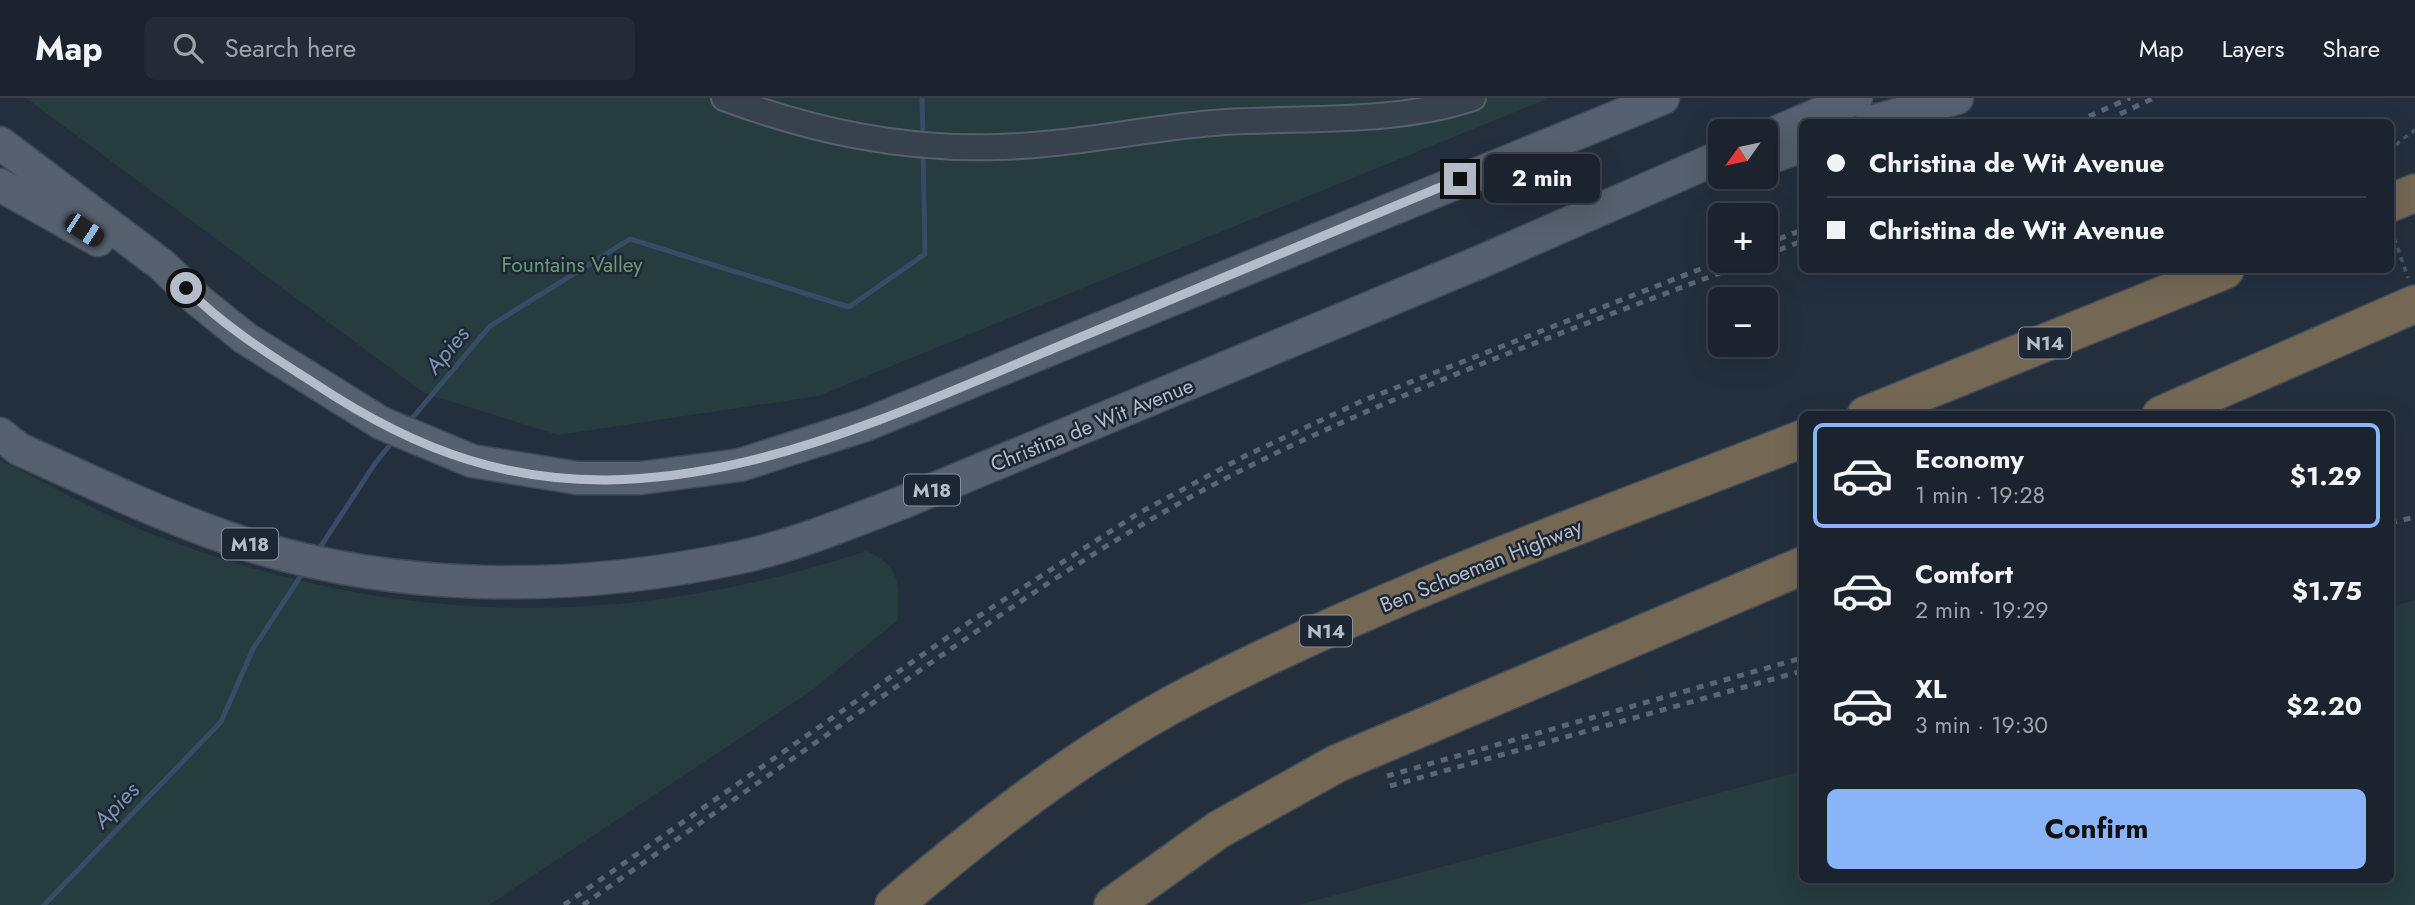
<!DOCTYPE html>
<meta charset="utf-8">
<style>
body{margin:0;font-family:Jost,sans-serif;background:#242b36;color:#f1f3f6;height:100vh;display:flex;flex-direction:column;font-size:26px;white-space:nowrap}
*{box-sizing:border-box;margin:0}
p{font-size:23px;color:#a0a4aa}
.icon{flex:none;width:38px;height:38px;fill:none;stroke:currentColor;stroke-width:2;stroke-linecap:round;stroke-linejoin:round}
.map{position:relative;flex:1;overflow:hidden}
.drawer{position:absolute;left:1799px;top:313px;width:595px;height:472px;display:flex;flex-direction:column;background:#1b232e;border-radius:10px;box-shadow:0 7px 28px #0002,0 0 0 2px #39404a}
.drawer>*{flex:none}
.guide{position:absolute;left:1799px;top:21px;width:595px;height:154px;border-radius:10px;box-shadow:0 7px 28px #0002,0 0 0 2px #39404a;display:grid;align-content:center;height:154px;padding:0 28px;background:#1b232e}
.needle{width:46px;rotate:237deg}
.tools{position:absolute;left:1708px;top:21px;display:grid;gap:14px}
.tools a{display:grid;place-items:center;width:70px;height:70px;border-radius:10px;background:#1b232e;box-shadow:0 7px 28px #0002,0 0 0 2px #39404a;font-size:35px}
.end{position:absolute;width:32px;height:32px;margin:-16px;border:9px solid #b4bcc9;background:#111;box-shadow:0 0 0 4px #111}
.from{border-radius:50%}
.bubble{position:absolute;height:49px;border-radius:10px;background:#1b232e;box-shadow:0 7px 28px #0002,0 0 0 2px #39404a;font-size:23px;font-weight:700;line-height:49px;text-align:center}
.car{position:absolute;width:21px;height:42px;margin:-21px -10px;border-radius:9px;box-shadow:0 0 5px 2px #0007;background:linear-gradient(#222 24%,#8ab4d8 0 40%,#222 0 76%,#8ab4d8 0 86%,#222 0)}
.guide b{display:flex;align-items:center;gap:24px;height:66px;font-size:26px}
.guide b+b{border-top:2px solid #39404a}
.guide i{width:18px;height:18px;background:#f1f3f6}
ul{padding:12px 0 0;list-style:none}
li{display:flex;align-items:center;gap:21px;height:105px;margin:0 14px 10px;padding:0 14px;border:4px solid transparent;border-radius:10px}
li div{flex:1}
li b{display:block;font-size:26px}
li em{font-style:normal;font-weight:700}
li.active{border-color:#8ab4f8}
li>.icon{width:63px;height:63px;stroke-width:1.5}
.action{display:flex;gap:14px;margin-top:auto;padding:14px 28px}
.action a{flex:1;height:80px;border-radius:10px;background:#8ab4f8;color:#111;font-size:28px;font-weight:700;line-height:80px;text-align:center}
header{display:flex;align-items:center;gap:42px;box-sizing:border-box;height:98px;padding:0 35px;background:#1b232e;border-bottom:2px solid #39404a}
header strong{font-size:33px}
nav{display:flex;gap:38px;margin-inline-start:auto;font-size:24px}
.search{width:490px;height:63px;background:#242b36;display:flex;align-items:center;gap:18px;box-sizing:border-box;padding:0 24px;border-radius:10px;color:#a0a4aa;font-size:26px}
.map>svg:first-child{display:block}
.green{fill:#263c3f}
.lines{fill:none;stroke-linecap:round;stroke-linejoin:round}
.stream{stroke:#394c67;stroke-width:5}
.minor-casing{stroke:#565f6c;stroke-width:28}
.major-casing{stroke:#414a57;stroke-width:35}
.highway-casing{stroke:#434c59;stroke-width:40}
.path{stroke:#44595c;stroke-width:3.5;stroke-dasharray:5 5;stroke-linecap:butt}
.minor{stroke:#38414e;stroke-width:24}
.major{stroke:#56606e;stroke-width:32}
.highway{stroke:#746855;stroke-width:37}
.rail{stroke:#5a6575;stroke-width:5;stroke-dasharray:7 7;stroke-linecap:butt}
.route{stroke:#b4bcc9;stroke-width:9}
.labels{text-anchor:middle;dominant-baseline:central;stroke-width:5;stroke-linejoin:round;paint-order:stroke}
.shield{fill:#1d2633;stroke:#878f9c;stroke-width:2}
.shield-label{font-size:19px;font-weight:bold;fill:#b4bcc9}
.park-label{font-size:21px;fill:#6b9a76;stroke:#1d2633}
.street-label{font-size:21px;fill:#b4bcc9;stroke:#1d2633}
.water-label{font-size:23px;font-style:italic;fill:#7c92b1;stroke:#1d2633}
</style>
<header>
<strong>Map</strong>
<div class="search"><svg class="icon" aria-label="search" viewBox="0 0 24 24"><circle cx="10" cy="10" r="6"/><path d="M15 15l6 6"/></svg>Search here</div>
<nav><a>Map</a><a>Layers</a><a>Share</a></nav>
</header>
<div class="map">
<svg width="2415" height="807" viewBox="0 0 2415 807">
<rect width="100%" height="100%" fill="#242f3e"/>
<path class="green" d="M26 0H1549L818 298 558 337 424 295Z
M0 362C50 387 100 416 152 436 392 530 624 533 867 453 902 469 899 488 898 522L812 592 489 807H0Z
M2415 502V807H1298L1802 673V782H2390L2391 509Z"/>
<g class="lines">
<path class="stream" d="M922 0 923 39
M408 325 490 228 630 141 849 209 925 156 923 52
M317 454 376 364 395 341
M44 807 221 624 253 551 304 473"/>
<defs>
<path id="minor" d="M724 0C813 33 902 52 998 49 1075 47 1150 29 1225 24 1306 19 1396 26 1473 0"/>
<path id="major" d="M1871 24 1957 0
M1766 39 1856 0
M0 45 162 167 198 202 245 240 381 325 472 363 577 380H641L740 367 865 327 1663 0
M1766 61 1802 48
M0 87 98 142
M0 336 19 351C88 382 156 415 228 440 392 496 573 495 741 459 796 447 848 425 901 405L1480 164 1720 59"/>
<path id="highway" d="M2390 105 2415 95
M1866 317 2225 172
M2161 317 2415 206
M894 807C986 729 1084 652 1192 596 1387 495 1598 421 1802 341
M1113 807 1218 732 1336 666 1802 468"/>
</defs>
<use href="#minor" class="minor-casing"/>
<use href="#major" class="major-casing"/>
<use href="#highway" class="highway-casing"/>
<path class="path" d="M2390 55 2400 43 2415 32
M2391 131 2408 180"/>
<use href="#minor" class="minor"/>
<use href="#major" class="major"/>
<use href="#highway" class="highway"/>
<path class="rail" d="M2120 16 2154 0
M2076 24 2130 0
M1766 146 1802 132
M1766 157 1802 143
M2390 425 2415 419
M1387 678 1802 560
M1390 688 1802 573
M564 807 971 523 1139 415 1245 358 1362 303 1721 163
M583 807C692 731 800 655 909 580 1007 512 1105 444 1211 388 1383 297 1569 233 1751 163"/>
</g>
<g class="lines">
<path class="route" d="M186 190C223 228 270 257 314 285 362 317 414 345 469 362 671 425 874 325 1057 249 1191 193 1326 137 1460 81"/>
</g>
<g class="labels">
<g class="shield">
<rect x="2019" y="229.5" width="52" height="31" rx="5"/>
<rect x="904" y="376.5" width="56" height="31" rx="5"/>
<rect x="222" y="430.5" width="56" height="31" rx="5"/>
<rect x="1300" y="517.5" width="52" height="31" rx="5"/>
</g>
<g class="shield-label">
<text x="2045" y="245">N14</text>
<text x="932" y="392">M18</text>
<text x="250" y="446">M18</text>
<text x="1326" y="533">N14</text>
</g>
<g class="park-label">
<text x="572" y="167">Fountains Valley</text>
</g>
<g class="street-label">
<text transform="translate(1092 327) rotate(-22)">Christina de Wit Avenue</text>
<text transform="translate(1481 468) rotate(-22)">Ben Schoeman Highway</text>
</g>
<g class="water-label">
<text transform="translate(447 252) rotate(-50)">Apies</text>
<text transform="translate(116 707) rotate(-46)">Apies</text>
</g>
</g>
</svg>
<div class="tools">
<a><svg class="needle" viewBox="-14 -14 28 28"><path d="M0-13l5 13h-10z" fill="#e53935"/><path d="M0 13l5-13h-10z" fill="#a0a4aa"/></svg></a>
<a>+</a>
<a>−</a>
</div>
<i class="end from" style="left:186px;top:190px"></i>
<i class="end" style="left:1460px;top:81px"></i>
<div class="bubble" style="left:1484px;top:56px;width:116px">2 min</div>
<i class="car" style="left:84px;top:132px;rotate:123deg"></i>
<div class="guide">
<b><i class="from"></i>Christina de Wit Avenue</b>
<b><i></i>Christina de Wit Avenue</b>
</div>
<section class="drawer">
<ul>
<li class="active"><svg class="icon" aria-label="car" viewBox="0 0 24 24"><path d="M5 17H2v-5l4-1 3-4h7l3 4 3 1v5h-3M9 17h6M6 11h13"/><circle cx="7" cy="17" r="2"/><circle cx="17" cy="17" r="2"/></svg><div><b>Economy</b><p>1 min · 19:28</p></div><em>$1.29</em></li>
<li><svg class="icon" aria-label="car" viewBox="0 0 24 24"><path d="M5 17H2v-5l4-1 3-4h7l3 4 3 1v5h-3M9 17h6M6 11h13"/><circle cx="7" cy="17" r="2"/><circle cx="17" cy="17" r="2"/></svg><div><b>Comfort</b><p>2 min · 19:29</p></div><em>$1.75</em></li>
<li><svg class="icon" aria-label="car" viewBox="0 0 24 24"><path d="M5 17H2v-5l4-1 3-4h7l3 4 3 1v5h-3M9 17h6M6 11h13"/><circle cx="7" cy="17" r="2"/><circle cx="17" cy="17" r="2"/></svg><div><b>XL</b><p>3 min · 19:30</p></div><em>$2.20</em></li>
</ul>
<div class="action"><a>Confirm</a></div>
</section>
</div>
